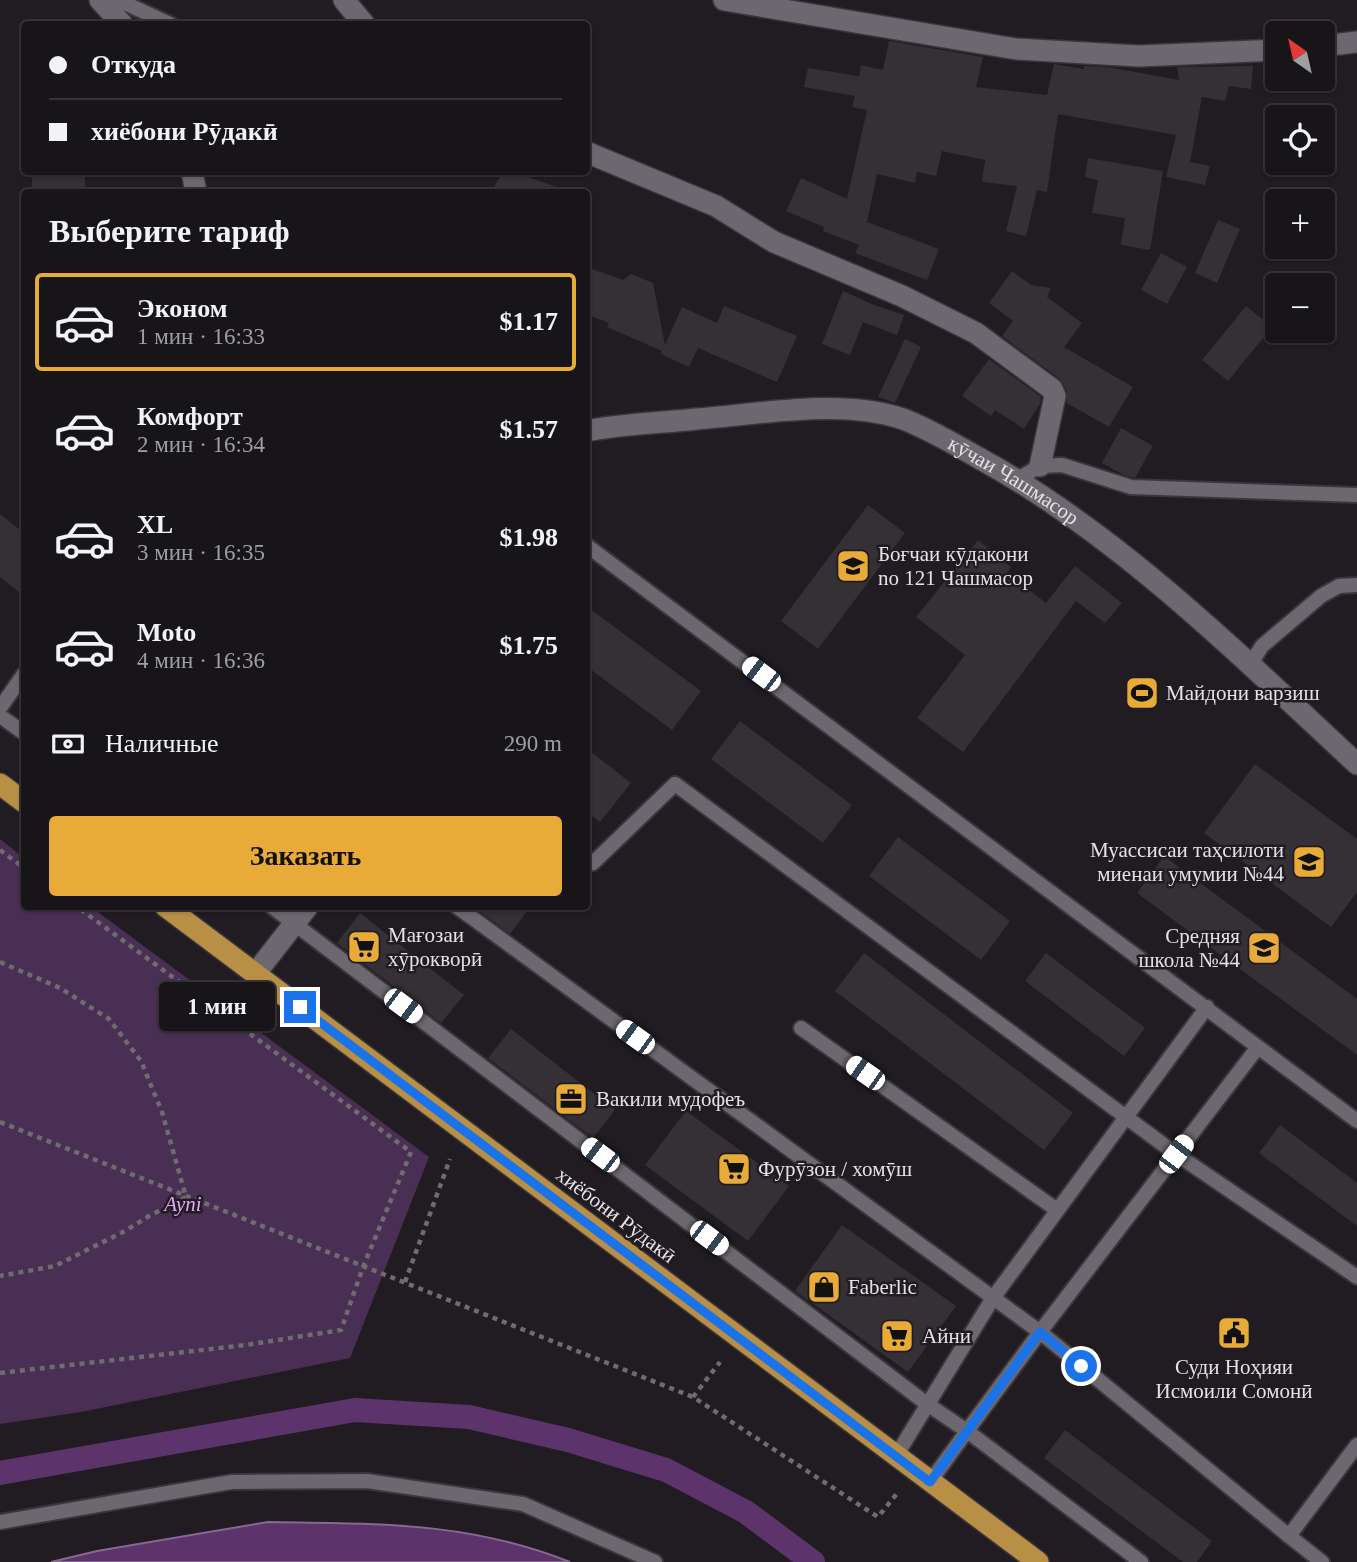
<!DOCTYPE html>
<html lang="ru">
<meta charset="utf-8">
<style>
body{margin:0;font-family:Georgia,serif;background:#211e22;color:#f1f3f6;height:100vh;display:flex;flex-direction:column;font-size:26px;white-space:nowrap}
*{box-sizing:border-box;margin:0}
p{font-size:23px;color:#9f9fa2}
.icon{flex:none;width:38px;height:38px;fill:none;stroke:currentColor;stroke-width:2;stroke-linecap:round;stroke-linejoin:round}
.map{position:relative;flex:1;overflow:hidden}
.sheet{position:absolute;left:21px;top:189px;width:569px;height:721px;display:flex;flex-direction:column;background:#181519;border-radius:7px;box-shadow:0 2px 5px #0004,0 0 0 2px #363438}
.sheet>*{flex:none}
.hud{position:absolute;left:21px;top:21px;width:569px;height:154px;border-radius:7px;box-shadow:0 2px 5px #0004,0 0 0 2px #363438;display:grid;align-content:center;height:154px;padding:0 28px;background:#181519}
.needle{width:46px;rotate:326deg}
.fabs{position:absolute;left:1265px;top:21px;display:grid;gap:14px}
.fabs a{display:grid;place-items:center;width:70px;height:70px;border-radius:7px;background:#181519;box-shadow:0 2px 5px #0004,0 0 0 2px #363438;font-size:35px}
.end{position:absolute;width:32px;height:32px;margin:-16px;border:9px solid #1a73e8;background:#fff;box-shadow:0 0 0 4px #fff}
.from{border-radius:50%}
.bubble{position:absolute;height:49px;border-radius:7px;background:#181519;box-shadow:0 2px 5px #0004,0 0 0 2px #363438;font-size:23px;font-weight:700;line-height:49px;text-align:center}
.car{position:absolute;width:21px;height:42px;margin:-21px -10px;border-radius:9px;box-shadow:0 0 5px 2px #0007;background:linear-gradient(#fff 24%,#345 0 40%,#fff 0 76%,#345 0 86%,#fff 0)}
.hud b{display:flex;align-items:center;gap:24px;height:66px;font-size:26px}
.hud b+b{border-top:2px solid #363438}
.hud i{width:18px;height:18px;background:#f1f3f6}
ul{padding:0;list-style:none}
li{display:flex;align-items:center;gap:21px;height:98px;margin:0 14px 10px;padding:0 14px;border:4px solid transparent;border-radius:7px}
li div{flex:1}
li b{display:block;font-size:26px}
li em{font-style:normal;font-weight:700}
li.on{border-color:#e8ab37}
li>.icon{width:63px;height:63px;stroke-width:1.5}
h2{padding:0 28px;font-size:32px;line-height:84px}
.pay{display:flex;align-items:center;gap:18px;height:77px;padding:0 28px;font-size:26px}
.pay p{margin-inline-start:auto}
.cta{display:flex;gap:14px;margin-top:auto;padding:14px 28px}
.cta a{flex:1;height:80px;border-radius:7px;background:#e8ab37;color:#111;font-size:28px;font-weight:700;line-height:80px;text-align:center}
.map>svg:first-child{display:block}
.green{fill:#4a2f54}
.water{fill:#5d336c;stroke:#866891;stroke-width:2}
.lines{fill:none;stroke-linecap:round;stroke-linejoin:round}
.canal{stroke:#5d336c;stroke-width:24}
.building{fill:#343036}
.lane-casing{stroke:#3a363b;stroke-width:18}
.street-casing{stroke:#3a363b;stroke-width:24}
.highway-casing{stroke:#3a363b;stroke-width:24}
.path{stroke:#6f6c70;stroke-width:4.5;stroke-dasharray:5 5;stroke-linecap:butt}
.lane{stroke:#6d686f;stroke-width:14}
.street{stroke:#6d686f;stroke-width:21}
.highway{stroke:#b98f46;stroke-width:21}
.route{stroke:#1a73e8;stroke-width:9}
.labels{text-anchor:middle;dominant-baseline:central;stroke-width:5;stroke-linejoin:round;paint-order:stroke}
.street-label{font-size:21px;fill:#e5e2e6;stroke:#201c21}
.poi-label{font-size:21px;fill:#e5e2e6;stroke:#201c21;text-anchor:start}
.park-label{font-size:21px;font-style:italic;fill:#e3a5fa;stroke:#201c21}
</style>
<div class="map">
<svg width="1357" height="1562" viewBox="0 0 1357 1562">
<rect width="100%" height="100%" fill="#201c21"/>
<path class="green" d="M0 839 24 858V906L91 907 429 1157 350 1358 81 1412 0 1424Z"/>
<path class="water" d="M268 1522C376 1524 467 1521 570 1562H51L97 1551Z"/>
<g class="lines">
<path class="canal" d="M0 1473 355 1410 469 1417 568 1440 666 1470 746 1512 813 1562"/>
</g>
<path class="building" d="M889 41 983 57 976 87 1047 95 1054 64 1084 69V66L1108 67 1179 80 1177 67 1253 66 1251 89 1229 86 1225 101 1202 97 1190 162 1210 166 1205 185 1166 177 1176 135 1058 114 1047 192 1037 190 1026 236 1006 231 1017 186 982 182 985 160 942 151 936 176 917 172 915 183 877 174 867 222 939 249 927 280 855 253 859 245 823 231 824 227 786 211 801 178 847 199 867 110 852 107 855 96 804 87 808 68 859 76 861 65 883 70Z
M1088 158 1163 171 1150 250 1121 245 1125 218 1092 213 1098 180 1085 177Z
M32 172H85V192H32Z
M503 172H514L565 190V192H491Z
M1218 220 1240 229 1217 283 1195 273Z
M1161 253 1187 267 1167 304 1141 290Z
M586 267 623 280 631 274 653 283 665 345 682 307 717 323 724 306 797 336 777 382 698 348 689 367 661 354 662 351 607 327 609 323 586 314Z
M1012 271 1031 285 1051 288 1047 297 1082 323 1064 347 1133 387 1109 427 1067 403V391L1060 379 1002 336 1013 321 989 303Z
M843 291 874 305 904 315 897 335 863 322 850 355 822 344Z
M1246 306 1272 327 1228 381 1202 360Z
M905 339 921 347 895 403 878 397Z
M989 359 1041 397 1040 404 1024 429 995 410 991 416 962 396Z
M1121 428 1153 446 1135 478 1124 475 1102 463Z
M868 505 905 533 818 649 781 621Z
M0 514 24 533V596L0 577Z
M978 540 1011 567 1007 573 1046 603 1075 566 1122 603 1105 623 1076 601 963 752 917 718 965 655 916 617Z
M586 606 701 691 672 730 586 666Z
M740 721 852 805 823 843 711 759Z
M586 748 631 783 600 822 586 811Z
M1255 764 1357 839V892L1331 927 1204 833Z
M898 837 1010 921 981 960 869 876Z
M1164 856 1357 999V1055L1137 893Z
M473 906H531L510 934Z
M360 913 464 995 441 1023 337 943Z
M864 953 1073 1113 1044 1150 835 991Z
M1046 953 1145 1028 1124 1056 1025 981Z
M511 1029 615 1110 593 1138 488 1058Z
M686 1111 789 1186 748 1241 645 1165Z
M1280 1125 1357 1183V1226L1259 1153Z
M842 1225 956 1306 908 1372 795 1291Z
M1065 1430 1212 1541 1197 1562H1183L1044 1458Z"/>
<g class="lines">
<defs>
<path id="lane" d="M118 0 170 24
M1018 479 1040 466 1062 465 1131 487 1357 495
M586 545 1357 1121
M1250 665 1262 646 1321 596 1339 586 1357 585
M0 708 24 674
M0 716 24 733
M586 858 593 863 675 784 1176 1154 1357 1277
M271 906 927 1404 967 1431 930 1482
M456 906 1040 1332 1258 1047
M801 1028 1057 1210
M896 1456 993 1298 1207 1007
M0 1522 231 1482 367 1481 523 1504 655 1562
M1289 1536 1322 1562
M1141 1562 967 1431 1040 1332 1289 1536 1357 1445"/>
<g id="street">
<path d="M100 0 122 24"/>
<path d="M344 0 364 24"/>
<path d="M724 0 1016 49 1139 56 1278 50"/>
<path d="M1323 46 1357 42"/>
<path d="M586 152 716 206 774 242 902 296 976 333 1052 389 1055 396 1040 466"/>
<path d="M192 172 196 192"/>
<path id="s1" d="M586 431C622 424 660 423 697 419 761 414 841 398 903 419 929 429 954 444 979 458 1122 537 1238 654 1357 764"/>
<path d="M255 974 308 906"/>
</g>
<path id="highway" d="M0 784 24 802
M165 906 1038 1562"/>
</defs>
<use href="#lane" class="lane-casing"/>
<use href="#street" class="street-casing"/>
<use href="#highway" class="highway-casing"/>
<path class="path" d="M0 850 24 868
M0 962 60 988 109 1019 141 1061 162 1112 186 1197 149 1216 125 1231 55 1266 0 1276
M0 1122 693 1397 878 1517 899 1491
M405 1282 450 1159
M0 1373 246 1345 341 1330 363 1267 411 1152 76 906
M693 1397 720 1362"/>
<use href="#lane" class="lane"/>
<use href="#street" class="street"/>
<use href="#highway" class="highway"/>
</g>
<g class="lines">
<path class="route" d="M300 1007 930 1482 1040 1332 1081 1366"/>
</g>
<defs>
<symbol id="school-square" viewBox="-11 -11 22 22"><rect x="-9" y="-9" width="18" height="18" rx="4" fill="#e8ab37" stroke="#201c21"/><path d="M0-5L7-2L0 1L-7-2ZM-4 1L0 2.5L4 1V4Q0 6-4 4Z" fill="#111"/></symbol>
<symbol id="stadium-square" viewBox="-11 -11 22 22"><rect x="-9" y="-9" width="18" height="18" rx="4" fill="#e8ab37" stroke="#201c21"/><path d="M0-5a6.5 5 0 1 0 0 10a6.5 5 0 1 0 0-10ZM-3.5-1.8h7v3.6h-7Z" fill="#111"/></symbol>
<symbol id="supermarket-square" viewBox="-11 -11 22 22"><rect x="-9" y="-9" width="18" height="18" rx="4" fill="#e8ab37" stroke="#201c21"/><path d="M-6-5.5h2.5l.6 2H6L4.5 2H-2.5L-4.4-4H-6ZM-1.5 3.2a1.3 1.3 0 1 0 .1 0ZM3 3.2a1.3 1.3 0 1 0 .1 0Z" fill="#111"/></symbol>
<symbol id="office-square" viewBox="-11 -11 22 22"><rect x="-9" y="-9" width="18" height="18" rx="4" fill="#e8ab37" stroke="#201c21"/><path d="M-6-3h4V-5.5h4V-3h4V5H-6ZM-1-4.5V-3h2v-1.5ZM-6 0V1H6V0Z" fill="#111"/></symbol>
<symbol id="shop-square" viewBox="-11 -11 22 22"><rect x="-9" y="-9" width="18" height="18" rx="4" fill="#e8ab37" stroke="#201c21"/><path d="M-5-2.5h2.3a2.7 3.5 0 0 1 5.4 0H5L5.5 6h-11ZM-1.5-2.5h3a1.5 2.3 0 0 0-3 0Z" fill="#111"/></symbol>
<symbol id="civic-square" viewBox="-11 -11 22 22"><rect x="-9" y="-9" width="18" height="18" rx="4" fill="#e8ab37" stroke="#201c21"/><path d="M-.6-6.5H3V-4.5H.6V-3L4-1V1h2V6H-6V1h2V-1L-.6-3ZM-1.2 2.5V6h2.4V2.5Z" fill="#111"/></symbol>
</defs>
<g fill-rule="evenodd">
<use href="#school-square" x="834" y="547" width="38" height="38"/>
<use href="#stadium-square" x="1123" y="674" width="38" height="38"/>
<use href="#school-square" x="1290" y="843" width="38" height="38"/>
<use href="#supermarket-square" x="345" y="928" width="38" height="38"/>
<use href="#school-square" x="1245" y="929" width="38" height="38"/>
<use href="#office-square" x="552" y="1080" width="38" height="38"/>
<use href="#supermarket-square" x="715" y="1150" width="38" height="38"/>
<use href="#shop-square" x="805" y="1268" width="38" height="38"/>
<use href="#civic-square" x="1215" y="1314" width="38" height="38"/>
<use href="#supermarket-square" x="878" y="1317" width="38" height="38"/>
</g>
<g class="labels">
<g class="street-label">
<text stroke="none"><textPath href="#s1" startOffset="446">кӯчаи Чашмасор</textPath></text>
<text transform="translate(616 1215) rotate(37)">хиёбони Рӯдакӣ</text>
</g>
<g class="poi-label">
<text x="878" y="554">Боғчаи кӯдакони<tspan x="878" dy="24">no 121 Чашмасор</tspan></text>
<text x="1166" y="693">Майдони варзиш</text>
<text x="1284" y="850" text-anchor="end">Муассисаи таҳсилоти<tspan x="1284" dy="24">миенаи умумии №44</tspan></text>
<text x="388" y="935">Мағозаи<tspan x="388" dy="24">хӯрокворӣ</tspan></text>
<text x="1240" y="936" text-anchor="end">Средняя<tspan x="1240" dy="24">школа №44</tspan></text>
<text x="596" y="1099">Вакили мудофеъ</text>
<text x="758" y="1169">Фурӯзон / хомӯш</text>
<text x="848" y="1287">Faberlic</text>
<text x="922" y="1336">Айни</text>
<text x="1234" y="1367" text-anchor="middle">Суди Ноҳияи<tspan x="1234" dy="24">Исмоили Сомонӣ</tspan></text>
</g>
<g class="park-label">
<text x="183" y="1204">Ayni</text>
</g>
</g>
</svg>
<div class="fabs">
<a><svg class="needle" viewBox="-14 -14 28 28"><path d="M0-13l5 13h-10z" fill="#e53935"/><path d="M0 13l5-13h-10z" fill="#9f9fa2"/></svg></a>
<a><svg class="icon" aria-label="locate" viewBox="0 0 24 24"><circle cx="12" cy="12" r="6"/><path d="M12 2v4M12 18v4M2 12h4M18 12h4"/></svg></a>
<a>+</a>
<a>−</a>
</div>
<i class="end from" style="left:1081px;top:1366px"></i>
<i class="end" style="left:300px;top:1007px"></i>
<div class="bubble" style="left:159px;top:982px;width:116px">1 мин</div>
<i class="car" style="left:761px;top:674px;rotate:307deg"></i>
<i class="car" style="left:403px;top:1006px;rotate:127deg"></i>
<i class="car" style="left:635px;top:1037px;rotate:306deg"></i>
<i class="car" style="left:865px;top:1073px;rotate:305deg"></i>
<i class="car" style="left:1176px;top:1154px;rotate:37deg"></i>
<i class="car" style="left:600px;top:1155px;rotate:307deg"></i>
<i class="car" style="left:709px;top:1238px;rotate:127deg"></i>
<div class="hud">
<b><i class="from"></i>Откуда</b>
<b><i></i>хиёбони Рӯдакӣ</b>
</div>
<section class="sheet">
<h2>Выберите тариф</h2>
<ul>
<li class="on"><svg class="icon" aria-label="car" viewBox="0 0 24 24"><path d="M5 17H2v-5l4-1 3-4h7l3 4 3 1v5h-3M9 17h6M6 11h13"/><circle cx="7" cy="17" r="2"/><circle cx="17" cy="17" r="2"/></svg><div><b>Эконом</b><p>1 мин · 16:33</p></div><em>$1.17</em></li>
<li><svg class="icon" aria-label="car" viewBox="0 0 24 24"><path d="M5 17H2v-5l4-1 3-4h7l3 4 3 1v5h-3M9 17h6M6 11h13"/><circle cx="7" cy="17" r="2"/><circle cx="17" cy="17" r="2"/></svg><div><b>Комфорт</b><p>2 мин · 16:34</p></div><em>$1.57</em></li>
<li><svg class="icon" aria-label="car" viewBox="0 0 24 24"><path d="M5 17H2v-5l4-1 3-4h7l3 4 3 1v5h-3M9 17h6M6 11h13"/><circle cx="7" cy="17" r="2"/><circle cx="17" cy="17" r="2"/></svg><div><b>XL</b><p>3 мин · 16:35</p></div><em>$1.98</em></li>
<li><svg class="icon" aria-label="car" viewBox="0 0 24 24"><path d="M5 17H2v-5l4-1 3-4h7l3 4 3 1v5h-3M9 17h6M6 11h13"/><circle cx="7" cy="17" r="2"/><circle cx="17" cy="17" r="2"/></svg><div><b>Moto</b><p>4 мин · 16:36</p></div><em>$1.75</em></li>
</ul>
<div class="pay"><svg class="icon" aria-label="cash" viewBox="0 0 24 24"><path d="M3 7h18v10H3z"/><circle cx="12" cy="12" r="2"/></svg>Наличные<p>290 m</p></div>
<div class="cta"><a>Заказать</a></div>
</section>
</div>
